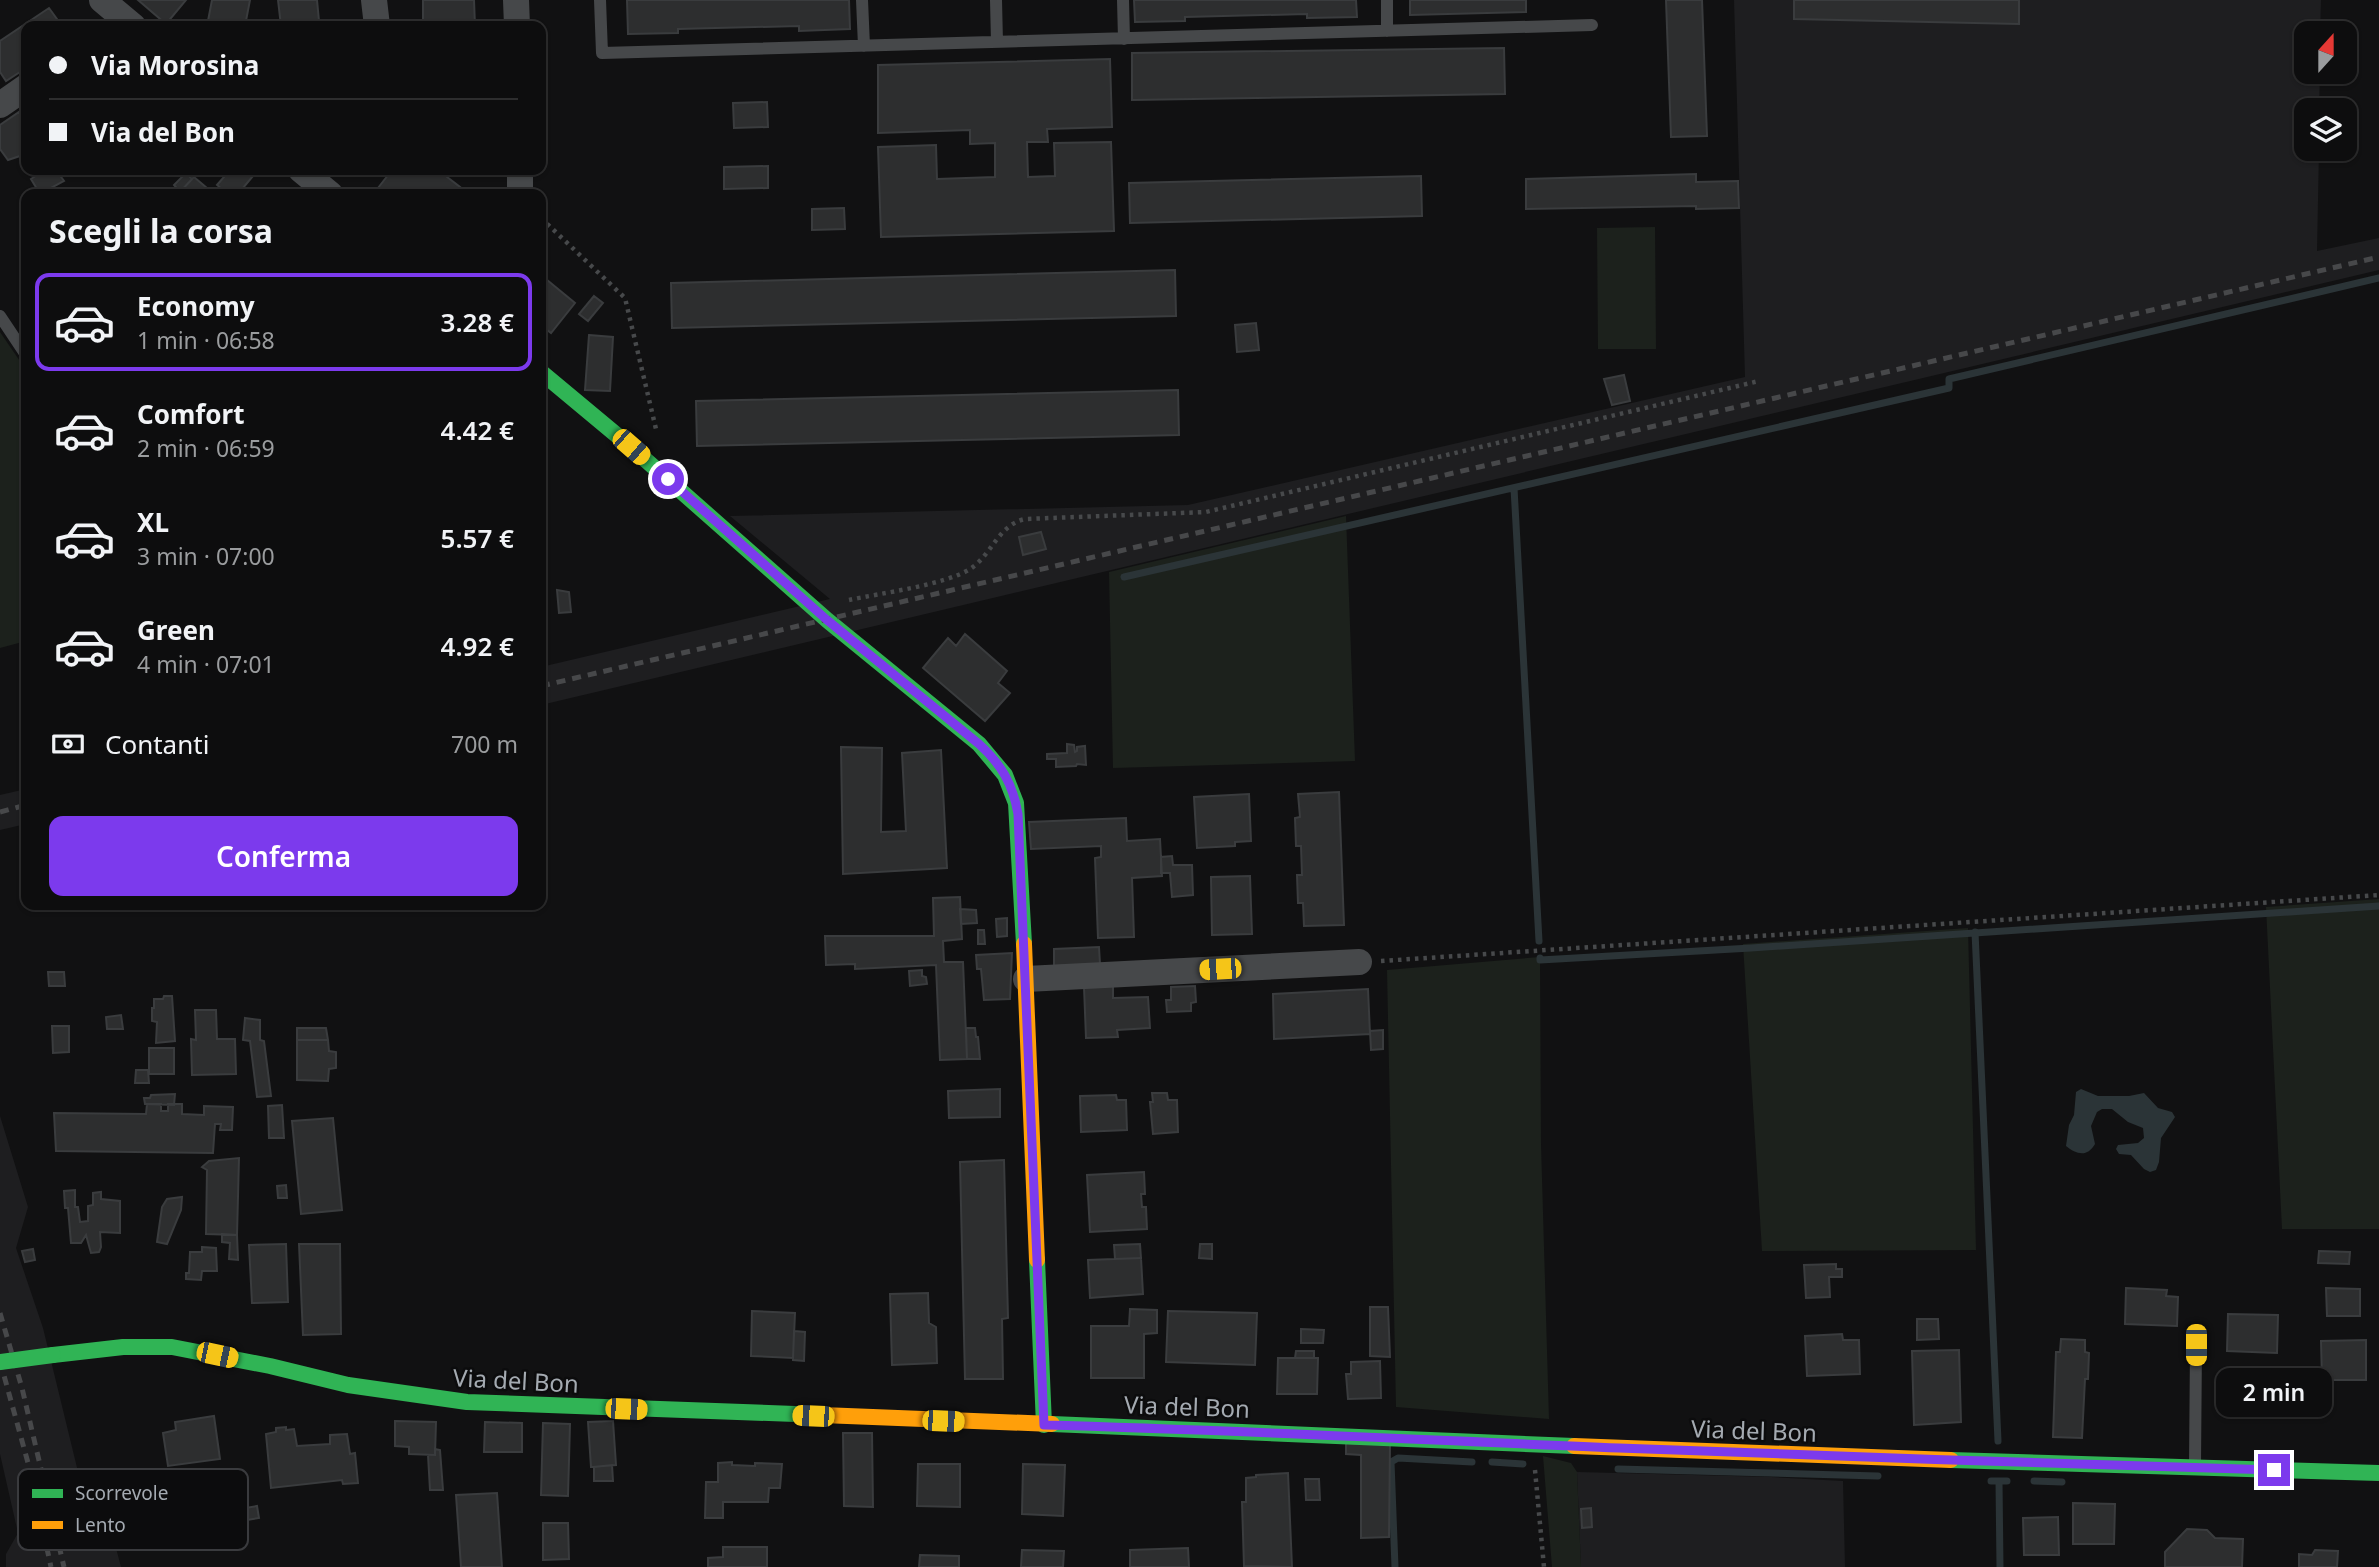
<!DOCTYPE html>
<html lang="it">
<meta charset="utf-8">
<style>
body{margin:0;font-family:"Noto Sans",sans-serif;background:#161617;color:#f1f3f6;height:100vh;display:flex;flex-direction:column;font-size:26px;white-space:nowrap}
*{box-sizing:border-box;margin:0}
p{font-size:23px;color:#9a9c9e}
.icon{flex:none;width:38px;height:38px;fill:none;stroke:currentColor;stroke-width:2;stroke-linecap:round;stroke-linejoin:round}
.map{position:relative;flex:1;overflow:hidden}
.side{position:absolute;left:21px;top:189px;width:525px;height:721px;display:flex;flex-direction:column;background:#0d0d0e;border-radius:14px;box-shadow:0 2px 5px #0004,0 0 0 2px #2d2d2e}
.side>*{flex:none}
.guide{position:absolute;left:21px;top:21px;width:525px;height:154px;border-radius:14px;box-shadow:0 2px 5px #0004,0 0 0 2px #2d2d2e;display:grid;align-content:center;height:154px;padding:0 28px;background:#0d0d0e}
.needle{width:46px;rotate:21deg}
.controls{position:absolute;left:2294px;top:21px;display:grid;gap:14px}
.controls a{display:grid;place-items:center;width:63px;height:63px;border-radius:14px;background:#0d0d0e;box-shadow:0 2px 5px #0004,0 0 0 2px #2d2d2e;font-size:35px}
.end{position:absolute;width:32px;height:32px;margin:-16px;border:9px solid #7c3aed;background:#fff;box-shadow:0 0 0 4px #fff}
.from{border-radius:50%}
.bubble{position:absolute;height:49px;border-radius:14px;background:#0d0d0e;box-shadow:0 2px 5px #0004,0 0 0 2px #2d2d2e;font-size:23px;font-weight:600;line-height:49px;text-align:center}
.car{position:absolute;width:21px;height:42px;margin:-21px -10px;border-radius:9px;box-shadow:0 0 5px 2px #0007;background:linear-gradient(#f5c518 24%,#345 0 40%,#f5c518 0 76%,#345 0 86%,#f5c518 0)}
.guide b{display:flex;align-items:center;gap:24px;height:66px;font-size:26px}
.guide b+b{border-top:2px solid #2d2d2e}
.guide i{width:18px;height:18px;background:#f1f3f6}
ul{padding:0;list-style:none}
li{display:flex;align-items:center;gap:21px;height:98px;margin:0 14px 10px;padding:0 14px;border:4px solid transparent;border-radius:14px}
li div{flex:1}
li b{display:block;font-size:26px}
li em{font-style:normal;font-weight:600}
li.current{border-color:#7c3aed}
li>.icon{width:63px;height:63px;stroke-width:1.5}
h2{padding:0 28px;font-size:32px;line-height:84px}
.pay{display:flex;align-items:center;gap:18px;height:77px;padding:0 28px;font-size:26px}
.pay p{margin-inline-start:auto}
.cta{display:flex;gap:14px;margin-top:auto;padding:14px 28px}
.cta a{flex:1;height:80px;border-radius:14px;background:#7c3aed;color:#fff;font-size:28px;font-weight:600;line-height:80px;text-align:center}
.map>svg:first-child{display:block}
.built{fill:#1e1e20}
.green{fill:#1c211c}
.water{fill:#2b3437}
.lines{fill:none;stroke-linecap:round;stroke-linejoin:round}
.stream{stroke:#2b3437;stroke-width:7}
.building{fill:#2d2e2f;stroke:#3a3c3e;stroke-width:2}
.path{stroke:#47494b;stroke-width:4.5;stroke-dasharray:3.5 5;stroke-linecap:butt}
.lane{stroke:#46484a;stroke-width:12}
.street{stroke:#46484a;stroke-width:26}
.fast{stroke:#30b455;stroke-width:16}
.slow{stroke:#ff9f0a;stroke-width:16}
.rail{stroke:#47484a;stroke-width:5;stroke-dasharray:9 7;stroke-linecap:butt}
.fast-bridge{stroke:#30b455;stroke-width:16}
.route{stroke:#7c3aed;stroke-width:9}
.labels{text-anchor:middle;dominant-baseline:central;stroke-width:5;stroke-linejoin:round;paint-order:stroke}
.street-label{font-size:24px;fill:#a4aab1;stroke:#0c0c0d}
.key{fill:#0c0c0d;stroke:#3a3b3e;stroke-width:2}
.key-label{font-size:19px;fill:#a4aab1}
</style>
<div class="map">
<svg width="2379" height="1567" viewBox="0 0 2379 1567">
<rect width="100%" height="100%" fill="#111112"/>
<path class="built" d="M1734 0H2321L2320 33H2306V72H2320L2319 110H2306V149H2319L2317 251 2379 238V270L541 705V667L830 599 730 516 1188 505 1745 377Z
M26 789V824L0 830V795Z
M0 1116 28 1207 16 1248 43 1328 90 1521 113 1537 121 1567H6V1554L18 1533 0 1454Z
M1577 1472 1771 1477 1843 1481 1845 1567H1581Z"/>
<path class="green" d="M1655 227 1656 349H1598L1597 228Z
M0 332 26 370V641L0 648Z
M1346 516 1355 761 1113 768 1109 572Z
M2379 899V1229H2282L2266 907Z
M1968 928 1976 1250 1762 1251 1743 944Z
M1540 957 1541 1144 1549 1419 1396 1407 1387 970Z
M1543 1456 1571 1463 1577 1472 1581 1567H1552Z"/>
<path class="water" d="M2081 1089 2098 1096H2129L2144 1093 2158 1108 2172 1112 2175 1117 2161 1138 2159 1162 2156 1170 2150 1172 2144 1169 2131 1155 2119 1154 2116 1149 2118 1145 2138 1143 2144 1138 2143 1128 2128 1122 2112 1109H2102L2097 1112 2091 1126 2095 1144C2087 1158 2076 1154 2066 1146L2069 1125 2074 1115 2076 1092Z"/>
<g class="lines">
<path class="stream" d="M1514 488 1539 941
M1124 577 1949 388V379L2379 278
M1975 932 1998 1441
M1540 958V960L1751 948 2379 906
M1492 1462 1523 1464
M1618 1469 1878 1476
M1991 1481H2007
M1999 1481 2000 1567
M2034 1481 2062 1482
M1395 1567 1391 1462 1398 1458 1472 1462"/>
</g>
<path class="building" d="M138 0H186L166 24Z
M212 0H250L245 26H207Z
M278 0H317L319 21 347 20 348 26H281Z
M423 0H474L475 26H423Z
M627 0H849L850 29 799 31V26L678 29V33L628 34Z
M1134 0H1356L1357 17 1307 18V14L1185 17V21L1135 22Z
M1410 0H1526V12L1410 15Z
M1666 0H1702L1707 136 1671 137Z
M1794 0H2019V24L1794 19Z
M49 8 62 26H26V68L6 81 0 72V41Z
M1504 48 1505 94 1132 100V53Z
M1110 59 1112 127 1047 129 1048 142H1027L1028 177 1055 176 1054 143 1111 142 1114 231 881 237 878 147 936 145 937 179 995 177V143L970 144V130L878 133V65Z
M767 102 768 127 734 128 733 103Z
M19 112 26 123V158L23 155 8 160 0 149V125Z
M768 166V188L724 189V167Z
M45 170H56L64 181 40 194 31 179Z
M230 170H258L238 194H228L217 185Z
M392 170H415L421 175 426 170H438L460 187 454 194H385L378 188Z
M186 173 192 179 180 192 174 185Z
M1696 174V182L1738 181 1739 208 1696 209V206L1526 209V179Z
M1421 176 1422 216 1130 223 1129 183Z
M194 177 214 194H178Z
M844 208 845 229 812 230V209Z
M1175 270 1176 316 672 328 671 283Z
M541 275 575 303 551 333 541 325Z
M594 296 603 303 588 321 579 314Z
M1256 323 1259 350 1237 352 1235 325Z
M589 335 613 337 610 391 585 390Z
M1624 375 1630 401 1612 405 1604 379Z
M1178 390 1179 435 697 446 696 401Z
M1041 532 1046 549 1023 555 1019 537Z
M557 590 569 592 571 612 559 613Z
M965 634 1007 671 998 683 1010 693 985 721 923 668 948 638 956 646Z
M1067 744 1074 745 1075 752 1077 751V747L1085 746 1086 765 1077 764 1076 766 1056 767V759H1047V754L1067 753Z
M841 747 882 748 881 832 906 831 902 753 941 750 947 868 843 874Z
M1339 792 1344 925 1304 926 1303 903H1298L1297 875H1302L1301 846H1296L1295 818 1300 817 1298 794Z
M1249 794 1251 841 1235 842V846L1197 848 1194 797Z
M1126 818 1127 841 1160 839 1162 876 1132 878 1134 937 1098 938 1095 858 1101 857V846L1031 849 1029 822Z
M1172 856 1173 865H1192L1193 895 1172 897 1170 873H1161V857Z
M1250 876 1252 934 1212 935 1211 877Z
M960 897 962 939 943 941 944 962H963L967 1059 940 1060 936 965 855 969V964L826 965 825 936H934L933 898Z
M960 909 976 910 977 923 961 924Z
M1007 918V936L997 937 996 919Z
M978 930H984L985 944H978Z
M1099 947 1100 964 1054 966V949Z
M1012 953 1010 999 984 1000 981 969H977L976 955Z
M922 970V976L926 977 927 984 910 986 909 971Z
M48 972H64L65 986H49Z
M1113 985V998L1148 997 1150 1028 1117 1030 1118 1037 1086 1038 1084 987Z
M1195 986 1196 1002 1191 1003V1011L1167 1012 1166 1000H1171V987Z
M1368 989 1370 1034 1274 1039 1273 994Z
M164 996H172L175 1041 156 1043 157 1022 152 1021V1008H154V999H163Z
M195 1010H216L217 1039H235L236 1074 192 1075 191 1039 196 1040Z
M121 1015 123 1029H107L106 1017Z
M245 1018 260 1020V1040L264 1041 271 1096 257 1097 250 1041 243 1040Z
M52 1026H69V1052L53 1053Z
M297 1028H326L328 1040H297Z
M966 1028H975L976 1037H978L980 1059H967Z
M1383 1030V1049L1371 1050 1370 1031Z
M297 1040H328L329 1051 336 1052V1068L329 1069 328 1081 297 1080Z
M149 1048H174V1074H149Z
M136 1070H148L149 1083H135Z
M1000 1089V1117L949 1118 948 1091Z
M1152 1093H1167L1168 1100H1177L1178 1132 1153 1134 1150 1102H1153Z
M175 1094 174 1105 145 1104 144 1098H150L151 1095Z
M1116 1095 1117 1100H1126L1127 1130 1081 1132 1080 1096Z
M147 1104H161V1111H168V1104H182V1114L204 1115V1106L233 1107 232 1130H220L221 1124H215L213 1153 56 1151 54 1113 146 1114Z
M282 1105 284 1138H269L268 1106Z
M333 1118 342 1210 301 1214 292 1121Z
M239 1158 237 1235 206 1234 207 1170 202 1167 209 1161Z
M1004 1160 1008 1318 1002 1319 1003 1379H965L960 1162Z
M1144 1172 1145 1194H1141L1142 1207H1146L1147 1229 1090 1232 1087 1175Z
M286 1185 287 1198H278L277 1186Z
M75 1190V1207H78L80 1222 88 1221V1206L93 1205V1193L101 1192V1199L120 1201V1233L100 1232 101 1247 99 1252 91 1253 86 1235 81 1243H71L68 1208H65L64 1191Z
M182 1197 181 1210 167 1244 157 1242 162 1207 167 1199Z
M222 1234 237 1235 238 1260 229 1259 230 1243 222 1242Z
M286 1244 288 1302 252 1303 249 1245Z
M299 1244H340L341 1334 303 1335Z
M1140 1244 1141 1258 1115 1259 1114 1245Z
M1200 1244H1212V1259L1199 1258Z
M202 1247 216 1248 217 1271H202L201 1280 186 1279V1273H189L190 1252H202Z
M33 1249 35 1260 25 1262 22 1251Z
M2319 1251 2350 1252 2349 1264 2318 1263Z
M1141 1258 1143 1294 1090 1298 1088 1260Z
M1836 1264V1269H1842V1277H1829L1830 1297 1806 1298 1804 1265Z
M2126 1288 2167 1290 2166 1296 2178 1297 2177 1326 2125 1324Z
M2326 1288 2360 1289V1316H2327Z
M928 1293 929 1323 936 1327 937 1363 892 1365 890 1294Z
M1370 1307H1388L1390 1357 1370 1356Z
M1130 1309 1157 1310V1333L1144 1334V1378H1091V1326H1129Z
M752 1311 795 1313 793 1358 751 1356Z
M1168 1311 1257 1313 1255 1365 1166 1362Z
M2228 1314 2278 1315 2277 1353 2227 1351Z
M1917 1319H1938L1939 1339 1917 1340Z
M1301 1329 1324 1330 1323 1343H1301Z
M794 1331 805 1332 804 1361 793 1360Z
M1842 1334 1843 1340H1859L1860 1374 1807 1376 1805 1336Z
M2061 1339 2085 1340V1352L2089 1353 2088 1379H2085L2082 1438 2053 1437 2056 1352H2060Z
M2366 1340V1380H2322L2321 1341Z
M1959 1350 1961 1422 1914 1425 1912 1351Z
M1296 1351H1314V1358H1295Z
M1278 1358H1318L1317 1394H1277Z
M1380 1361 1381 1398 1348 1399 1346 1374H1351V1362Z
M214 1416 220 1459 168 1466 163 1433 176 1430 175 1422Z
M395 1421 436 1422 435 1455 409 1454V1447L395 1446Z
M613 1421 616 1465 591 1467 588 1422Z
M485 1422 522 1423V1452H484Z
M543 1423 570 1424 568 1496 541 1495Z
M286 1427V1430L294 1429 297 1446 330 1444V1435L347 1434 350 1454 355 1453 358 1483 343 1484 342 1480 271 1488 266 1434 276 1432V1428Z
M843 1433H872L873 1507 844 1506Z
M1346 1442H1390L1389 1537 1361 1538V1455L1346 1454Z
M435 1449 440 1450 443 1490H430L428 1455H435Z
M732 1462V1465L755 1466V1463L782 1464 780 1488H769L768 1502H723V1518H705L706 1482H718V1463Z
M918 1464H960V1507L917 1506Z
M1023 1464 1065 1465 1063 1516 1022 1514Z
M612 1465 613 1481H594V1467Z
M1288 1473 1292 1567 1244 1566 1242 1502H1246V1478L1256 1477V1475Z
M1305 1479H1319L1320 1500H1306Z
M497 1493 502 1567H461L456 1495Z
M2073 1503 2115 1504 2114 1544H2073Z
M257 1506 259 1518 229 1523 227 1511Z
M1591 1508 1592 1527 1582 1528 1581 1509Z
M2058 1517 2059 1555H2024L2023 1518Z
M543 1523H568L569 1559 543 1560Z
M2187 1529 2207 1530 2215 1538 2243 1539 2242 1567H2165V1552Z
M723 1547H767V1567H708V1558L723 1557Z
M1188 1548 1189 1567H1130V1550Z
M1022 1550 1064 1551 1063 1567H1021Z
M2315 1550 2338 1551 2337 1567H2299V1554L2312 1555Z
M920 1555 959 1556V1567H919Z"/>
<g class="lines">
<path class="path" d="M541 218 625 298 656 429
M849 600C881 593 945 585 970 569 992 555 998 525 1025 519L1206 512 1759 381
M1381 961 2379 895
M1535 1470 1544 1567"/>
<path class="lane" d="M600 0 602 53 1592 25
M862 0 864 46
M996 0 997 42
M1123 0 1124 39
M1387 31V0
M0 316 26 355
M2195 1464 2196 1345"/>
<path class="street" d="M102 0 133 26
M374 0 377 26
M516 0 517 26
M0 105 26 87
M301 170 330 194
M520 194V170
M1026 979 1359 962"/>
<path class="fast" d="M541 372 631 447 827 620 979 744 1005 775 1016 803 1024 944
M1037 1260 1044 1425
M53 1355 123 1347H172L270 1366 348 1385 467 1402 822 1415
M1052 1424 1574 1446
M1951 1460 2379 1473"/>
<path class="slow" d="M1024 944 1037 1260
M822 1415 1052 1424
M1574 1446 1951 1460"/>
<path class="rail" d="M541 686 2379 257
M0 812 26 805
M0 1313 22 1388 64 1567
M0 1361 30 1470 51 1567"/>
<path class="fast-bridge" d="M0 1362 53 1355"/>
</g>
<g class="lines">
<path class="route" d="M668 479 827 620 979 744C1001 764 1013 784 1018 814L1044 1425C1236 1430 1427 1440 1619 1448 1837 1457 2056 1463 2274 1470"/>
</g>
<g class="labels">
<g class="street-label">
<text transform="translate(516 1380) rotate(3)">Via del Bon</text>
<text transform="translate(1187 1406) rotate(2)">Via del Bon</text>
<text transform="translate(1754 1430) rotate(2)">Via del Bon</text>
</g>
</g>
<rect x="18" y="1469" width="230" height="81" rx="10" class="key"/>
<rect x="32" y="1489" width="31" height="9" fill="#30b455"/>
<rect x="32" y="1521" width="31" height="8" fill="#ff9f0a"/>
<g class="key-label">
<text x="75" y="1500">Scorrevole</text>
<text x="75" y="1532">Lento</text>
</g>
</svg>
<div class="controls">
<a><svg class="needle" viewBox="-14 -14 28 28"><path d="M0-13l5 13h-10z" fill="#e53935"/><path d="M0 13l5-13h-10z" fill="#9a9c9e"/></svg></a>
<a><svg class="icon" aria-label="layers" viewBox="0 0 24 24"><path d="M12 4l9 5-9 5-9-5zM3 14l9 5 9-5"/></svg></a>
</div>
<i class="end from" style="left:668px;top:479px"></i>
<i class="end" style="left:2274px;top:1470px"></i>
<div class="bubble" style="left:2216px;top:1368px;width:116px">2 min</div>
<i class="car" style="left:631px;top:447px;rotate:131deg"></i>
<i class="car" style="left:1220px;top:969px;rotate:267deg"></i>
<i class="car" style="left:2196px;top:1345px;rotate:180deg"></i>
<i class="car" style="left:217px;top:1355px;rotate:102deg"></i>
<i class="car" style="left:626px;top:1409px;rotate:92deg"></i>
<i class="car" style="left:813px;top:1416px;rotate:272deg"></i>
<i class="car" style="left:943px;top:1421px;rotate:92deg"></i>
<div class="guide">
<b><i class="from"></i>Via Morosina</b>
<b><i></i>Via del Bon</b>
</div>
<section class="side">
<h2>Scegli la corsa</h2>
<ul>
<li class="current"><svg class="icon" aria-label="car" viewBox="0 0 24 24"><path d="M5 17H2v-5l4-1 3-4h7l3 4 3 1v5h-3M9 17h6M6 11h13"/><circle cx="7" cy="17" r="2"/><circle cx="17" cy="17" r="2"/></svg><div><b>Economy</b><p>1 min · 06:58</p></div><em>3.28 €</em></li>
<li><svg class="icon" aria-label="car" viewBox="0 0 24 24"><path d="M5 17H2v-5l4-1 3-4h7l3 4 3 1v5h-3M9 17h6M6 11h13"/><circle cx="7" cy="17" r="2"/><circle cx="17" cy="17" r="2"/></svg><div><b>Comfort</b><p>2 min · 06:59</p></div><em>4.42 €</em></li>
<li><svg class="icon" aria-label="car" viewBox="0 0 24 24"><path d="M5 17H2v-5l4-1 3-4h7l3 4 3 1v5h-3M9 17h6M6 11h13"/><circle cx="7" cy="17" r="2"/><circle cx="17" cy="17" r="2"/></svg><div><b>XL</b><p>3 min · 07:00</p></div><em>5.57 €</em></li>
<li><svg class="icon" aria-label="car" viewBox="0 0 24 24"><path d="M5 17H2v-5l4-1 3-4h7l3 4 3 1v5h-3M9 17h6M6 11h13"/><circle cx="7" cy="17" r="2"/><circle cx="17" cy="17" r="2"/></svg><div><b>Green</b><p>4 min · 07:01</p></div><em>4.92 €</em></li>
</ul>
<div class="pay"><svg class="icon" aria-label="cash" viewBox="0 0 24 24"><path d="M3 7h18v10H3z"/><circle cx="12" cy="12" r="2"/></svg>Contanti<p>700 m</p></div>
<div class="cta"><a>Conferma</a></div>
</section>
</div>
